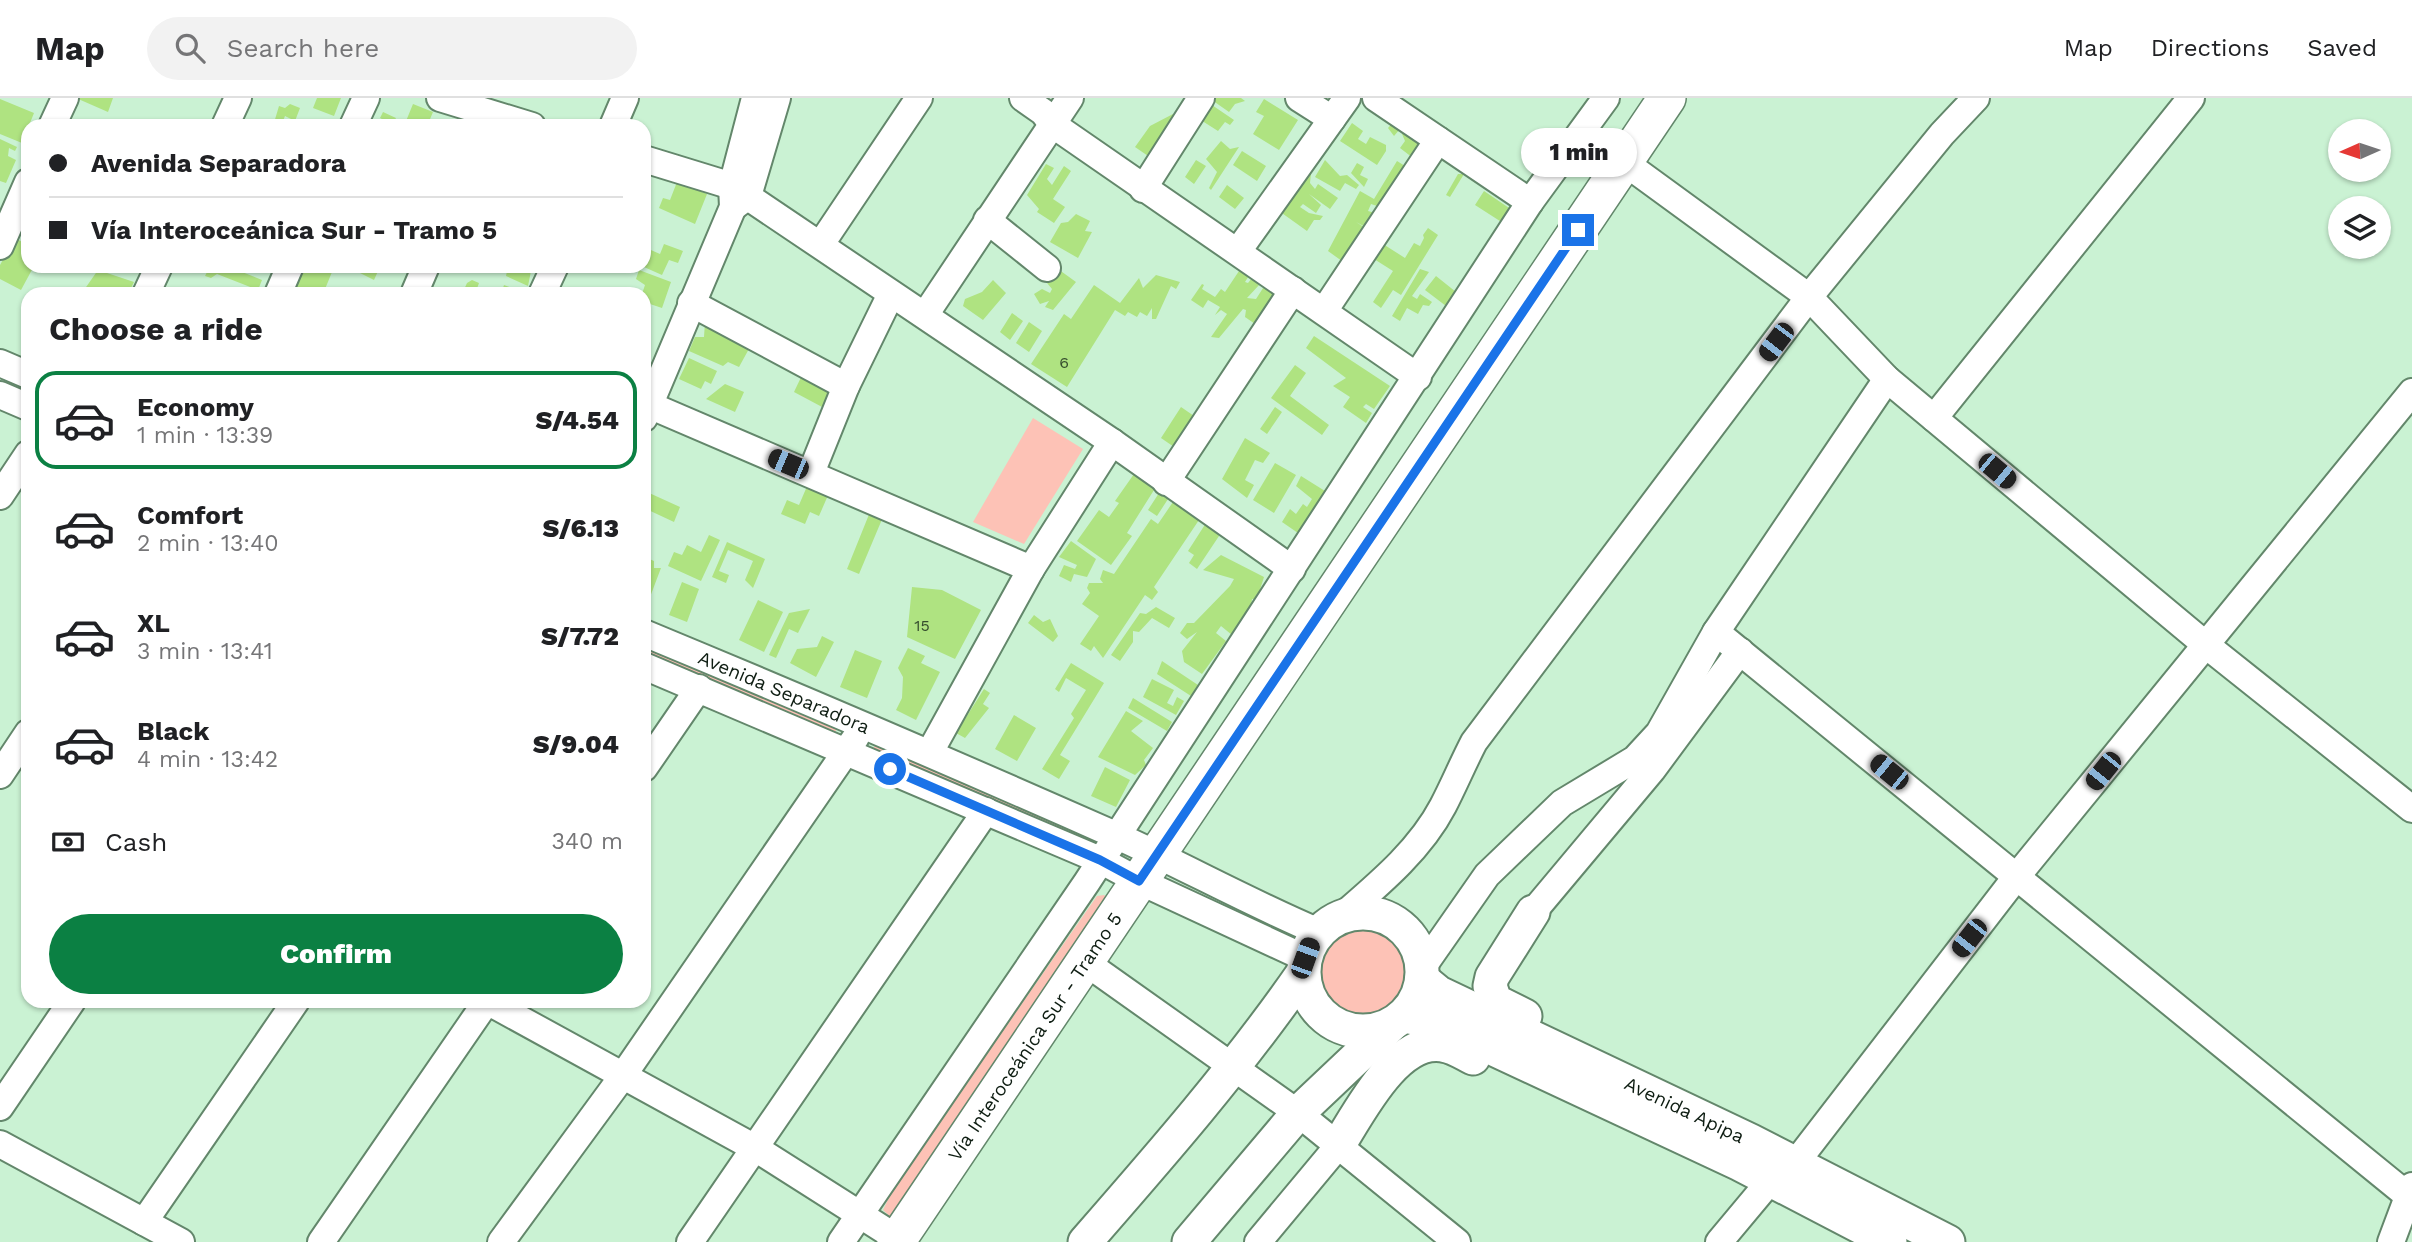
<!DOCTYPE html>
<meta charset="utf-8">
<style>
body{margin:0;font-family:"Work Sans",sans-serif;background:#f2f2f2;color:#202124;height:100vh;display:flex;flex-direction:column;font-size:26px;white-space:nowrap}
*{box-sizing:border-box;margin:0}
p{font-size:23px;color:#757577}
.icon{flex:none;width:38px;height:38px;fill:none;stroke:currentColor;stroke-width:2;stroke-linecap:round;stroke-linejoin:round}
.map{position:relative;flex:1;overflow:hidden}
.side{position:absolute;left:21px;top:189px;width:630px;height:721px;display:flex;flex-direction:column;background:#fff;border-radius:21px;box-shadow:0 2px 5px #0004}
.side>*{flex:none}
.guide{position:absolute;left:21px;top:21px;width:630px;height:154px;border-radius:21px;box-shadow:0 2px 5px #0004;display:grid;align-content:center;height:154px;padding:0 28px;background:#fff}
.needle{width:46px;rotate:267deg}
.tools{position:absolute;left:2328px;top:21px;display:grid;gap:14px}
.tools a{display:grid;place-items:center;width:63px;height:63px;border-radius:50%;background:#fff;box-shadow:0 2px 5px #0004;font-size:35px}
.end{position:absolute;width:32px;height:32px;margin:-16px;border:9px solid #1a73e8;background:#fff;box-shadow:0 0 0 4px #fff}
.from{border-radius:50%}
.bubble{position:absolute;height:49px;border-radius:24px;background:#fff;box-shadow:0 2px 5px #0004;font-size:23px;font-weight:800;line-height:49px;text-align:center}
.car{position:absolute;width:21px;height:42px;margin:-21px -10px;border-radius:9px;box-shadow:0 0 5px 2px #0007;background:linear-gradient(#222 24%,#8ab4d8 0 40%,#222 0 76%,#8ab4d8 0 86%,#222 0)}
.guide b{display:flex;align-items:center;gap:24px;height:66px;font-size:26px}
.guide b+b{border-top:2px solid #e0e0e0}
.guide i{width:18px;height:18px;background:#202124}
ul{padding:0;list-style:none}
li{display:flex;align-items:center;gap:21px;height:98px;margin:0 14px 10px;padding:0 14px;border:4px solid transparent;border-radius:21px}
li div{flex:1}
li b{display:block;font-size:26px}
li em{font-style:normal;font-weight:800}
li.active{border-color:#0b8043}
li>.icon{width:63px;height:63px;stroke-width:1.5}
h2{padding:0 28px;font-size:32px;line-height:84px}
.pay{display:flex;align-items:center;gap:18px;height:77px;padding:0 28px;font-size:26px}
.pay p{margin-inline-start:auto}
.cta{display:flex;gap:14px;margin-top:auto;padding:14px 28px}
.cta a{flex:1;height:80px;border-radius:42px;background:#0b8043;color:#fff;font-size:28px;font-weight:800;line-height:80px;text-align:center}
header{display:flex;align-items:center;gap:42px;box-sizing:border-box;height:98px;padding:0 35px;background:#fff;border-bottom:2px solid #e0e0e0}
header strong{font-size:33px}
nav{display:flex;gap:38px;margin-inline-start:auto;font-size:24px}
.search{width:490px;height:63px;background:#f2f2f2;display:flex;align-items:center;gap:18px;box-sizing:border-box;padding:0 24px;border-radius:38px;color:#757577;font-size:26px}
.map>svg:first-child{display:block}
.green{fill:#fdc2b6}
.building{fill:#afe381}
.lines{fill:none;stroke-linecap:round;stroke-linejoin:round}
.minor-casing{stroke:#63876b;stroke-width:30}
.major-casing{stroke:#63876b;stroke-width:37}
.highway-casing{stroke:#63876b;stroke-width:40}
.minor{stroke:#fff;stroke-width:26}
.major{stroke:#fff;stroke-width:33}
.highway{stroke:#fff;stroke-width:37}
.route{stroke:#1a73e8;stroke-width:9}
.labels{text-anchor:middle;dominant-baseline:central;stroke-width:7;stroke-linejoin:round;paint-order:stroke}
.number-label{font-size:16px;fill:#364e2e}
.street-label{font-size:19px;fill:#0e1d12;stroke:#ddfde4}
</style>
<header>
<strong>Map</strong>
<div class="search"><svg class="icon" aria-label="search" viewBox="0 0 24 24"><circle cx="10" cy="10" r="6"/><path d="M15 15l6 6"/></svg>Search here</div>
<nav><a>Map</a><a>Directions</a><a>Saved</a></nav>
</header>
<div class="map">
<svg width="2412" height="1144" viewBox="0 0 2412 1144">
<rect width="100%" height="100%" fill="#caf2d3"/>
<path class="green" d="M1033 320 1083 351 1024 446 973 424Z
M644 550 838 629 834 636 644 556Z
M876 646 1081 736 1078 742 872 652Z
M1104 797 1110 802 894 1122 883 1112 894 1089 1097 798Z
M1319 877a45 45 0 1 1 90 0a45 45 0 1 1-90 0Z"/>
<path class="building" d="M76 0H113L108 14Z
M317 0H341L334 18 313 10Z
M1209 0H1241L1245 3 1235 6 1229 14Z
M0 1 34 15 22 45 0 36Z
M1264 1 1298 22 1279 52 1253 36 1264 18 1256 14Z
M1206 3 1234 22 1230 27 1225 24 1218 33 1196 19Z
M290 6 300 10 295 23 285 18 281 28H273L279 8 285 10Z
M413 6 433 14 428 26 416 22 414 28H404Z
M383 14 396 20 392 28H384L386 23 380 20Z
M1173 16 1178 20 1151 60 1135 49 1150 28Z
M1396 21 1425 40 1413 60 1400 50 1405 43 1400 31 1394 38 1388 30Z
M1352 25 1363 33 1358 41 1366 46 1370 39 1386 47V53L1377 67 1340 43Z
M0 41 17 49 15 53 9 50 8 58 16 62 6 85 0 83Z
M1221 43 1230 51 1239 49 1211 92 1209 90 1217 74 1206 61Z
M1242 53 1266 68 1257 83 1233 67Z
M1196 62 1206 68 1194 86 1185 79Z
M1325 62 1340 78 1347 77 1359 87 1356 91 1345 85 1340 93 1315 79Z
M1397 63 1405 68 1380 109 1371 106 1368 113 1379 116 1369 131 1356 124 1370 133 1346 166 1328 153 1360 93 1374 101Z
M1357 65 1364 69 1360 77 1368 81 1364 89 1351 75Z
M1046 66 1054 70 1047 81 1052 87 1064 68 1071 73 1053 101 1065 109 1054 125 1037 114 1039 111 1027 97Z
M1312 66 1310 85 1315 91 1318 86 1338 100 1330 111 1309 96 1321 107 1316 115 1303 106 1300 109 1309 115 1323 118 1320 122H1314L1307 133 1279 113Z
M1458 76H1464L1450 99 1446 97Z
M677 84 707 96 695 126 659 110 663 100 670 102Z
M1227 87 1244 100 1235 111 1219 99Z
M1484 93 1512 112 1503 125 1475 107Z
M1076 116 1090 123 1085 133 1092 134 1078 160 1050 144 1061 125 1068 124Z
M1428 130 1438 137 1401 197 1393 192 1381 210 1373 204 1393 173 1374 161 1383 146 1405 160 1414 145 1420 148 1424 140 1423 137Z
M15 140 28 147V168H34L21 192 0 181V167Z
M664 146 683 153 678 165 669 162 662 177 644 169V149L660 156Z
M210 168H238L237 172 262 182 258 192 217 176 211 180 205 178Z
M301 168H318L332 174 323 196H313L293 188Z
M361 168 379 171 374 182 358 174Z
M508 168H532L528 188 506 178Z
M1241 170 1250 176 1245 184 1248 185 1252 180 1260 186 1247 200 1256 201 1265 187 1279 196 1258 228 1245 219 1246 212 1243 211 1219 240 1211 239 1227 216 1221 212 1215 217 1220 209 1208 202 1203 210 1191 202 1202 186 1204 187 1202 191 1215 199 1221 191 1225 194Z
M1058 171 1076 184 1053 212 1045 209 1049 203 1040 206 1034 196 1042 191 1050 195 1052 191 1047 185Z
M1420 171 1429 174 1412 198 1417 201 1420 196 1432 204 1429 208 1423 207 1418 216 1407 210 1400 223 1392 218Z
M98 172 134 184 128 196H93L84 192Z
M639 172 671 184 662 210 644 204 642 196 645 187 636 181Z
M1156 177 1180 184 1176 191 1171 188 1156 221H1152V210L1147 218 1140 214 1137 219 1128 214 1125 218 1115 212 1067 289 1031 266 1064 216 1071 221 1094 187 1120 205 1139 180 1143 190Z
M1436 178 1456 194 1446 208 1425 192Z
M472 182 479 185 475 196H462L467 185Z
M993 182 1006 195 983 222 963 208 965 201 982 194Z
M504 187 527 196H501Z
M1012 215 1023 223 1010 242 1000 234Z
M705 224 750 249 739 269 728 264 723 268 689 253 695 239H704Z
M1029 224 1042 233 1029 254 1016 245Z
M1314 238 1390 288 1374 311 1366 306 1363 309 1372 315 1366 325 1343 309 1350 299 1333 288 1346 280 1306 250Z
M689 260 717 273 711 286 705 283 701 291 679 281Z
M1295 267 1306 275 1290 298 1329 327 1322 337 1271 300Z
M804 273 832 295 824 310 794 294Z
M725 286 744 294 735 314 706 301Z
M1181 309 1197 320 1177 351 1161 340Z
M1275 309 1282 314 1267 336 1260 331Z
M1245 340 1270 355 1263 365 1255 362 1245 382 1254 387 1247 400 1222 381Z
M1275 365 1296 377 1274 415 1253 402Z
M1134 376 1154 392 1127 435 1132 438 1111 467 1077 443 1099 412 1109 419 1119 405 1115 403Z
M1301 378 1325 393 1298 435 1282 424 1290 411 1296 416 1303 406 1307 409 1312 401 1296 388Z
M808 386 829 395 819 418 810 414 805 426 781 416 787 402 799 407Z
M647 394 680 409 674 424 644 410Z
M1159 395 1168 401 1157 418 1148 412Z
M1175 401 1201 419 1154 489 1158 494 1152 502 1145 497 1103 560 1094 548 1091 553 1080 546 1099 518 1082 506 1090 495 1087 490 1089 485H1103L1100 481 1103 472 1114 476 1151 421 1158 426Z
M870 414 883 419 859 476 847 471Z
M1206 425 1221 435 1197 471 1189 465 1194 457 1188 453Z
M709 437 720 442 701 483 668 468 674 454 682 457 687 447 701 454Z
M1071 443 1096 461 1087 479 1074 476 1071 484 1059 478 1064 467 1075 471 1077 467 1059 459Z
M727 444 765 461 753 490 745 482 753 463 728 452 719 473 729 477 726 485 712 479Z
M1221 457 1264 479 1257 501H1252L1251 511 1232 537 1221 528 1216 535 1226 543 1202 576 1184 564 1182 553 1197 534 1187 541 1180 535 1187 525H1194L1230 488 1234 481 1203 472Z
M647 460 654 463V470H661L647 507 644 506V467Z
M682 484 699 491 687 524 669 517Z
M912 489 942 492 981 512 955 561 907 539Z
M758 502 783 514 764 554 739 542Z
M1156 509 1175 520 1169 530 1152 520 1139 534 1133 533V544L1120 563 1111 557 1140 515 1146 516Z
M810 511 798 535 789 531 776 560 769 557 789 515Z
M1034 517 1043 524 1050 521 1058 538 1053 544 1028 525Z
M822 538 834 544 816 579 790 565 797 551 817 549Z
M908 550 925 558 921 565 940 574 916 622 896 612 902 600 903 579 898 570Z
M855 552 882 563 867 600 840 589Z
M1162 563 1198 587 1191 598 1157 576Z
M1071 565 1104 585 1060 657 1070 663 1059 681 1042 671 1074 620 1071 616 1086 592 1066 580 1059 594 1055 591Z
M1152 581 1174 592 1167 605 1173 608 1177 599 1184 603 1176 617 1143 599Z
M984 591 990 595 983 606 989 610 965 640 956 635Z
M1133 600 1172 624 1167 633 1128 610Z
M1126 613 1143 623 1131 633 1153 650 1144 662 1146 667 1135 677 1098 659Z
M1014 617 1036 630 1017 663 995 651Z
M1105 669 1130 682 1116 709 1091 698Z"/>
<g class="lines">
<defs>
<g id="minor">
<path d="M440 0 532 28"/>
<path d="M1023 0 1043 14 1052 26 1418 279"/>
<path d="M1299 0 1332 21"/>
<path d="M1376 0 1530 104"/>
<path d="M52 28 65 0"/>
<path d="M225 28 238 0"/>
<path d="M353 28 366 0"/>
<path d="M613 28 625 0"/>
<path d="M644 61 732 88 1112 344 1292 471"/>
<path d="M1624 64 1809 199 1887 281 2206 547 2412 711"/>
<path d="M1143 91 1201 0"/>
<path d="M736 107 748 98 777 0"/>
<path d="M987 122 1047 170"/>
<path d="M821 146 919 0"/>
<path d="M0 148 28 84"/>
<path d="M1238 153 1347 0"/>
<path d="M146 196 159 168"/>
<path d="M278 196 290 168"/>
<path d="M414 196 426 168"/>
<path d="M542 196 555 168"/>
<path d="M691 205 846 288"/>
<path d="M1324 213 1438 42"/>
<path d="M925 217 1070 0"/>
<path d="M0 265 28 277"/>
<path d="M0 297 28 309"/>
<path d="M649 307 1031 471"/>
<path d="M644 320 733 109 732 88 755 0"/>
<path d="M1934 320 2191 0"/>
<path d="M811 375 846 288 891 196"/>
<path d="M1166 384 1293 192"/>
<path d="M0 398 28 356"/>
<path d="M1716 534 2407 1097"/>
<path id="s1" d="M644 535C801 600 957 667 1113 736 1182 767 1248 804 1319 834"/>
<path d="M644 568 1100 762 1139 783 1305 860"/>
<path d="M930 654 1031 471 1112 344"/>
<path d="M644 670 699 590"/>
<path d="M0 677 28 635"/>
<path d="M1533 814 1652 672 1740 553"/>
<path d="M1342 818C1379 786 1420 752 1443 708 1454 687 1463 665 1474 644L1809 199 1942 36 1976 0"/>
<path d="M1085 864 1298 1015 1457 1144"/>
<path d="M1422 870 1487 777 1562 705 1635 661 1659 635 1716 534 1887 281"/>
<path d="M0 1009 72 903"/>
<path d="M0 1046 181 1144"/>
<path d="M1794 1067 2017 778 2412 294"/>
<path d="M144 1124 296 903"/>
<path d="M321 1144 487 903 755 1050 903 1144"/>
<path d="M501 1144 622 979 856 639"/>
<path d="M690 1144 986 713"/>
<path d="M841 1144 1087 784 1530 104 1606 0"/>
<path d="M1258 1144 1338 1048"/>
<path d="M1719 1144 1770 1083"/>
<path d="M2391 1144 2412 1088"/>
</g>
<g id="major">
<circle cx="1363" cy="874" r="59"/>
<path id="s2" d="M1422 881 1439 895 1751 1043 1948 1144"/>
<path d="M1404 918 1436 924 1740 1066 1890 1144"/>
<path d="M1525 918 1495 903 1490 888 1492 879 1533 814"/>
<path d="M1338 1048C1359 1015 1396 940 1442 947 1453 948 1463 955 1473 960"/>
<path d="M1085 1144C1161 1057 1237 970 1303 875"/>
<path d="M1189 1144 1298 1015 1391 927"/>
</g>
<g id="highway">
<path id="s3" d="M896 1144 1667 0"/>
</g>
</defs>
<use href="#minor" class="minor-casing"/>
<use href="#major" class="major-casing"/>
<use href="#highway" class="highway-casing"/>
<use href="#minor" class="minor"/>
<use href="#major" class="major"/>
<use href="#highway" class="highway"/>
</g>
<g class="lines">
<path class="route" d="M890 671 1100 762 1139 783 1578 132"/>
</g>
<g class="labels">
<g class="number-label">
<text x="1064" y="264">6</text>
<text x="922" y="527">15</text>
</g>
<g class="street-label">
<text stroke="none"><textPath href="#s1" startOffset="152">Avenida Separadora</textPath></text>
<text stroke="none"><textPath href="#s3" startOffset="248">Vía Interoceánica Sur - Tramo 5</textPath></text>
<text stroke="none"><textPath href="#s2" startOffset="294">Avenida Apipa</textPath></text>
</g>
</g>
</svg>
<div class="tools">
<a><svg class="needle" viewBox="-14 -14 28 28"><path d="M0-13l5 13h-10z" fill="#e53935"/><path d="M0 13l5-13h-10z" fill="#757577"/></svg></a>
<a><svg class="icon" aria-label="layers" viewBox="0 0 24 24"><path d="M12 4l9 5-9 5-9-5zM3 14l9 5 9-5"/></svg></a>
</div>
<i class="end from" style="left:890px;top:671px"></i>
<i class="end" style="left:1578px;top:132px"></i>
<div class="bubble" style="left:1521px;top:30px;width:116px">1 min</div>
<i class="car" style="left:1776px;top:244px;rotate:217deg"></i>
<i class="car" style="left:788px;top:366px;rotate:293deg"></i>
<i class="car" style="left:1997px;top:373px;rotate:130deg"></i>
<i class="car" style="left:2103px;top:673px;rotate:219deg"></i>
<i class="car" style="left:1889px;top:674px;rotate:309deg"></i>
<i class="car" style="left:1969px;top:840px;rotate:218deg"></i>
<i class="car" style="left:1305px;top:860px;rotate:20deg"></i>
<div class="guide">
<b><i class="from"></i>Avenida Separadora</b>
<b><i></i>Vía Interoceánica Sur - Tramo 5</b>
</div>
<section class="side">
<h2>Choose a ride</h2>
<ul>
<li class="active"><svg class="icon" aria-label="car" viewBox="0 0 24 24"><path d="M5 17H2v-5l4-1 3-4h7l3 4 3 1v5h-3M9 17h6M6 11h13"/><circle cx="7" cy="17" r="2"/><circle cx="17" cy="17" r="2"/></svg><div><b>Economy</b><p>1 min · 13:39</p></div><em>S/4.54</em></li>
<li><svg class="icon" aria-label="car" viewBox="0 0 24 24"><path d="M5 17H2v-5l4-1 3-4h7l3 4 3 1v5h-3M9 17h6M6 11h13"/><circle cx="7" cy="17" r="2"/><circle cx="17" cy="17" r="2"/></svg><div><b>Comfort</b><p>2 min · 13:40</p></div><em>S/6.13</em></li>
<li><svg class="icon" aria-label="car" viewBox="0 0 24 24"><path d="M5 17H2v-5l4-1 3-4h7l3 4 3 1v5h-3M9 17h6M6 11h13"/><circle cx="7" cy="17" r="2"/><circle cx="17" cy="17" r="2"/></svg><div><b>XL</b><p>3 min · 13:41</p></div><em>S/7.72</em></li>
<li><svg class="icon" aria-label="car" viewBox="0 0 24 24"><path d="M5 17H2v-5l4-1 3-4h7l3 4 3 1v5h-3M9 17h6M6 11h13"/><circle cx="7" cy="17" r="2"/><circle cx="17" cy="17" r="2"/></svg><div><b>Black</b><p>4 min · 13:42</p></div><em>S/9.04</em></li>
</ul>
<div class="pay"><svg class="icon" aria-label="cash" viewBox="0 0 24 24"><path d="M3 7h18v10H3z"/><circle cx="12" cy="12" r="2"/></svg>Cash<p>340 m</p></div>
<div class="cta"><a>Confirm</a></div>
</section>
</div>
